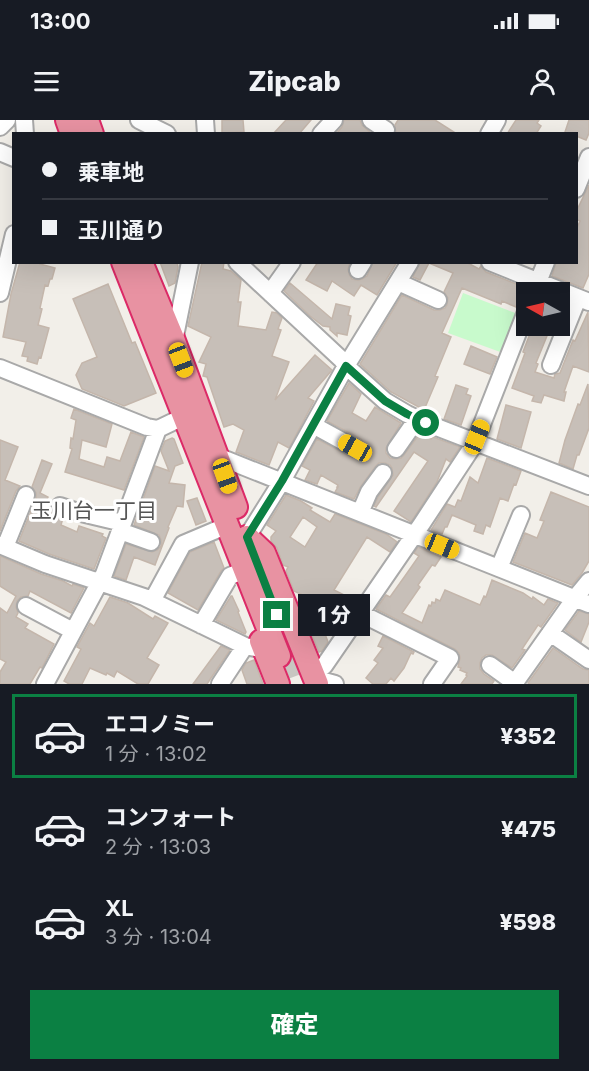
<!DOCTYPE html>
<html lang="ja">
<meta charset="utf-8">
<style>
body{margin:0;font-family:Inter,"Noto Sans JP",sans-serif;background:#20242c;color:#f1f3f6;height:100vh;display:flex;flex-direction:column;font-size:22px;white-space:nowrap}
*{box-sizing:border-box;margin:0}
p{font-size:20px;color:#9ea1a6}
.icon{flex:none;width:33px;height:33px;fill:none;stroke:currentColor;stroke-width:2;stroke-linecap:round;stroke-linejoin:round}
.map{position:relative;height:564px;overflow:hidden}
.side{display:flex;flex-direction:column;background:#171b24;flex:1}
.side>*{flex:none}
.guide{position:absolute;left:12px;top:12px;width:566px;height:132px;border-radius:0px;box-shadow:0 6px 24px #0002;display:grid;align-content:center;height:132px;padding:0 30px;background:#171b24}
.needle{width:39px;rotate:278deg}
.fabs{position:absolute;left:516px;top:162px;display:grid;gap:12px}
.fabs a{display:grid;place-items:center;width:54px;height:54px;border-radius:0px;background:#171b24;box-shadow:0 6px 24px #0002;font-size:30px}
.end{position:absolute;width:27px;height:27px;margin:-14px;border:8px solid #0b8043;background:#fff;box-shadow:0 0 0 3px #fff}
.from{border-radius:50%}
.bubble{position:absolute;height:42px;border-radius:0px;background:#171b24;box-shadow:0 6px 24px #0002;font-size:20px;font-weight:800;line-height:42px;text-align:center}
.car{position:absolute;width:18px;height:36px;margin:-18px -9px;border-radius:8px;box-shadow:0 0 4px 2px #0007;background:linear-gradient(#f5c518 24%,#345 0 40%,#f5c518 0 76%,#345 0 86%,#f5c518 0)}
.guide b{display:flex;align-items:center;gap:21px;height:57px;font-size:22px}
.guide b+b{border-top:2px solid #363941}
.guide i{width:15px;height:15px;background:#f1f3f6}
ul{padding:10px 0 0;list-style:none}
li{display:flex;align-items:center;gap:18px;height:84px;margin:0 12px 9px;padding:0 18px;border:3px solid transparent;border-radius:0px}
li div{flex:1}
li b{display:block;font-size:22px}
li em{font-style:normal;font-weight:800}
li.active{border-color:#0b8043}
li>.icon{width:54px;height:54px;stroke-width:1.5}
.cta{display:flex;gap:12px;margin-top:auto;padding:12px 30px}
.cta a{flex:1;height:69px;border-radius:0px;background:#0b8043;color:#fff;font-size:24px;font-weight:800;line-height:69px;text-align:center}
.status{display:flex;justify-content:space-between;align-items:center;height:42px;padding:0 30px;background:#171b24;direction:ltr}
.status svg{height:16px;fill:currentColor}
header{display:flex;justify-content:space-between;align-items:center;height:78px;padding:0 30px;background:#171b24;font-size:27px;font-weight:800}
.map>svg:first-child{display:block}
.park{fill:#c8facc}
.building{fill:#c7bfb8;stroke:#c4b6ab;stroke-width:1.5;fill-rule:evenodd}
.lines{fill:none;stroke-linecap:round;stroke-linejoin:round}
.highway-tunnel{stroke:#c8c6c1;stroke-width:22;stroke-dasharray:22 11;stroke-linecap:butt}
.minor-casing{stroke:#a9a9a9;stroke-width:20}
.highway-casing{stroke:#dc2a67;stroke-width:26}
.minor{stroke:#fff;stroke-width:16}
.highway{stroke:#e892a2;stroke-width:22}
.route{stroke:#0b8043;stroke-width:8}
.labels{text-anchor:middle;dominant-baseline:central;stroke-width:6;stroke-linejoin:round;paint-order:stroke}
.neighbourhood-label{font-size:21px;fill:#555;stroke:#fff}
</style>
<div class="status"><b>13:00</b><svg viewBox="0 0 49 12"><path d="M0 12V9h3v3zM5 12V6h3v6zM10 12V3h3v9zM15 12V0h3v12zM26 1h20v11H26zM47 4h2v5h-2z"/></svg></div>
<header><svg class="icon" aria-label="menu" viewBox="0 0 24 24"><path d="M4 6h16M4 12h16M4 18h16"/></svg>Zipcab<svg class="icon" aria-label="person" viewBox="0 0 24 24"><circle cx="12" cy="8" r="4"/><path d="M4 21q1-7 8-7t8 7"/></svg></header>
<div class="map">
<svg width="589" height="564" viewBox="0 0 589 564">
<rect width="100%" height="100%" fill="#f2efe9"/>
<path class="park" d="M463 173 518 194 503 233 448 213Z"/>
<path class="building" d="M222 0H243L244 12 222 13Z
M286 0H311L299 14H273Z
M344 0H360L362 5 372 14H336L342 7Z
M398 0H435L457 14H396L395 5Z
M516 0H539L537 3 541 6 536 14H507Z
M569 0H589V13L586 20 576 16V14H570L565 12Z
M589 65V154L583 168 552 156 556 142H576V110L580 101 576 99V92Z
M20 142H41L40 144 55 148 52 159H50L48 166 45 165 40 188 42 189 38 205 49 208 41 238 39 237 37 244 27 241 28 237 22 236 26 222 3 217 11 174Z
M160 142H177L178 147 175 163 169 166Z
M202 142H224L223 149 231 151 241 160 238 182H241L238 206 266 210 272 192 277 193 282 198 278 209 281 210 272 236 289 242 275 280 315 235 332 250 308 278 314 281 289 328 278 322 269 345 236 332 244 310 233 304 224 307 207 257 203 256 206 244 199 242 211 217 188 206Z
M318 142H350L348 149 349 154 352 159 358 160 362 159 367 156 373 142H397L377 175 361 165 354 176 332 161 327 171 306 160Z
M420 142H466L479 149 481 146 486 152 524 167 516 187 502 181 501 184 462 168 442 213 451 217 435 256 438 257 424 290 391 272 360 244 402 175 434 190H440L445 188 447 185 448 178 444 172 453 153 429 143 420 160 413 157Z
M290 163 332 199 336 184 350 187 348 195 351 196 347 215 337 213V216L330 210V207L323 206 310 196 284 171Z
M108 164 132 223 135 222 156 273 124 286 82 269 76 255 82 243 97 237 73 179Z
M588 192 589 252 573 246 564 272H566L564 281 544 275 541 283 532 281 534 276 512 268 525 233 523 232 531 211 533 212 536 206H551L536 243 538 244 535 252 554 258 555 254 560 253 573 220 575 221Z
M471 226 497 237 490 254 464 244Z
M349 263 361 274 352 293 366 301 375 287 401 303 386 328V333L390 338 396 339 401 338 404 335 421 312 431 319 433 317 460 327 450 342 446 339 437 362 411 402 394 391 428 341 414 332 376 387 374 386 378 377 393 355 392 348 390 345 385 343H379L375 347 361 366 354 379 335 372 338 367H337L338 365 321 355 317 364 305 360 310 350 302 346 317 319 351 337 356 338 360 337 364 332 365 327 364 323 361 319 327 301Z
M588 264 589 308 579 335H577L573 349 559 343 565 320 578 284 580 285Z
M456 265 468 269 466 274 471 276 461 305 444 299Z
M506 285 531 292 521 328 497 319Z
M74 289 112 304 106 327 82 320 79 339 104 347 107 337 120 341 131 312 144 317 124 370 65 352 72 329 70 328 71 318 73 319 76 300 71 298Z
M172 318 174 319 183 343 175 346 169 363 185 365 183 387 177 386 168 407 169 408 155 445 134 437 126 460 114 456 126 424 152 432 157 430 161 426V420L159 415 134 405 155 346 169 351 161 331 165 321Z
M0 320 18 327 5 360 20 366 16 371 0 411Z
M487 338 521 351 516 365 514 364 508 381 500 378 490 407 486 405 483 414 474 411 476 405 452 395 447 407H445L442 414 431 410 447 384 455 387 458 380 461 381 470 357 478 363Z
M42 340 52 344 40 373 48 377 45 384 50 386 53 393 63 398 61 405 77 412 79 406 103 414 102 416 106 418 94 449 49 434 19 421 36 379V373L32 367Z
M551 372 589 387V441L582 453 572 465 513 442 525 413 537 418 544 401 540 400Z
M286 375 301 381 312 388 310 390 330 402 335 394 386 414 397 422 390 432 367 417 334 470 356 481 344 498 314 485 328 522 322 531 319 532 299 484 311 479 294 471 286 451 288 447 283 445 277 428 271 421V417L276 411 267 405ZM303 397 317 407 305 427 290 417Z
M197 378 206 401 196 405 187 381Z
M214 422 224 448 221 451 198 490 168 473 190 432Z
M418 427 441 437 435 446 432 445 418 465 420 467 402 493 422 503 429 485 431 486 432 482 435 483 436 479 440 481 445 470 480 485 484 476 486 477 492 460 523 473 532 479 533 477 544 485 548 479 558 483 541 507 538 505 522 529 525 530 512 548 492 535H486L482 538 480 543V549L484 554 494 561 492 564H461L467 556 466 555 467 553 460 550 461 548 458 547 460 538 459 533 455 529 376 489 386 475 390 477 405 456 419 436 414 433Z
M0 436 41 454 63 461 72 466 73 464 84 468 71 493 30 471 28 476 21 477 17 481 16 487 18 493 16 497 28 504 25 508 54 524 42 548 40 547 30 564H0V552L6 542 0 539V488L7 493 16 476 0 466Z
M231 476H232L239 491 238 492 246 512 245 514 216 500Z
M110 477 128 483 153 499 155 496 168 503 147 538 159 545 148 564H138L117 551 114 557 107 553 106 555 90 548 82 564H69L64 561 81 529 77 527 90 503 94 506Z
M579 491 589 494V502L581 522 565 510Z
M383 516 414 532 413 534 411 533 404 548 394 561 391 558 386 564H373L366 558 378 543 374 540 383 528 378 526Z
M221 526 230 530 207 564H193Z
M553 528 583 549 589 550V564H530L528 563Z
M254 540 263 564H247L242 550 246 543Z"/>
<g class="lines">
<path class="highway-tunnel" d="M292 534 303 564"/>
<defs>
<path id="minor" d="M24 0 25 14
M139 0 167 14
M205 0 206 14
M371 0 386 10
M0 7 7 0
M321 14 334 0
M489 14 497 0
M0 32 14 38
M576 69 589 37
M237 142 342 240 346 246 385 281 407 294 426 303 589 366
M490 142 589 182
M358 150 363 142
M398 162 438 180
M534 172 546 142
M0 173 14 114
M270 173 292 142
M174 221 190 142
M551 245 578 178
M0 248 147 307 158 309 183 297
M313 305 355 328
M396 329 417 299
M217 336 589 484
M60 386 81 393 123 403
M360 393 369 372 383 353
M120 411 151 422
M247 417 282 361 346 246 410 142
M0 425 45 444 144 477 245 526 255 528 263 526
M5 427 26 375
M499 448 521 395
M152 481 183 424 228 405
M26 486 73 511
M360 493 450 538 432 564
M201 505 230 456 242 451
M550 513 589 540
M490 545 515 563
M312 551 324 546 421 405 471 329 477 317 526 192
M45 564 104 454 158 309
M220 564 245 526
M318 564 324 561 335 564
M514 564 575 478 589 461"/>
<path id="highway" d="M67 0 72 14
M87 0 92 14
M123 142C174 274 228 404 279 536
M141 142 174 221 236 387
M247 417 264 433 317 564
M261 521 278 564"/>
</defs>
<use href="#minor" class="minor-casing"/>
<use href="#highway" class="highway-casing"/>
<use href="#minor" class="minor"/>
<use href="#highway" class="highway"/>
</g>
<g class="lines">
<path class="route" d="M277 495 247 417 282 361 346 246 385 281 407 294 426 303"/>
</g>
<g class="labels">
<g class="neighbourhood-label">
<text x="94" y="390">玉川台一丁目</text>
</g>
</g>
</svg>
<div class="fabs">
<a><svg class="needle" viewBox="-14 -14 28 28"><path d="M0-13l5 13h-10z" fill="#e53935"/><path d="M0 13l5-13h-10z" fill="#9ea1a6"/></svg></a>
</div>
<i class="end from" style="left:426px;top:303px"></i>
<i class="end" style="left:277px;top:495px"></i>
<div class="bubble" style="left:298px;top:474px;width:72px">1 分</div>
<i class="car" style="left:181px;top:240px;rotate:159deg"></i>
<i class="car" style="left:477px;top:317px;rotate:22deg"></i>
<i class="car" style="left:355px;top:328px;rotate:299deg"></i>
<i class="car" style="left:225px;top:356px;rotate:160deg"></i>
<i class="car" style="left:442px;top:426px;rotate:112deg"></i>
<div class="guide">
<b><i class="from"></i>乗車地</b>
<b><i></i>玉川通り</b>
</div>
</div>
<section class="side">
<ul>
<li class="active"><svg class="icon" aria-label="car" viewBox="0 0 24 24"><path d="M5 17H2v-5l4-1 3-4h7l3 4 3 1v5h-3M9 17h6M6 11h13"/><circle cx="7" cy="17" r="2"/><circle cx="17" cy="17" r="2"/></svg><div><b>エコノミー</b><p>1 分 · 13:02</p></div><em>¥352</em></li>
<li><svg class="icon" aria-label="car" viewBox="0 0 24 24"><path d="M5 17H2v-5l4-1 3-4h7l3 4 3 1v5h-3M9 17h6M6 11h13"/><circle cx="7" cy="17" r="2"/><circle cx="17" cy="17" r="2"/></svg><div><b>コンフォート</b><p>2 分 · 13:03</p></div><em>¥475</em></li>
<li><svg class="icon" aria-label="car" viewBox="0 0 24 24"><path d="M5 17H2v-5l4-1 3-4h7l3 4 3 1v5h-3M9 17h6M6 11h13"/><circle cx="7" cy="17" r="2"/><circle cx="17" cy="17" r="2"/></svg><div><b>XL</b><p>3 分 · 13:04</p></div><em>¥598</em></li>
</ul>
<div class="cta"><a>確定</a></div>
</section>
